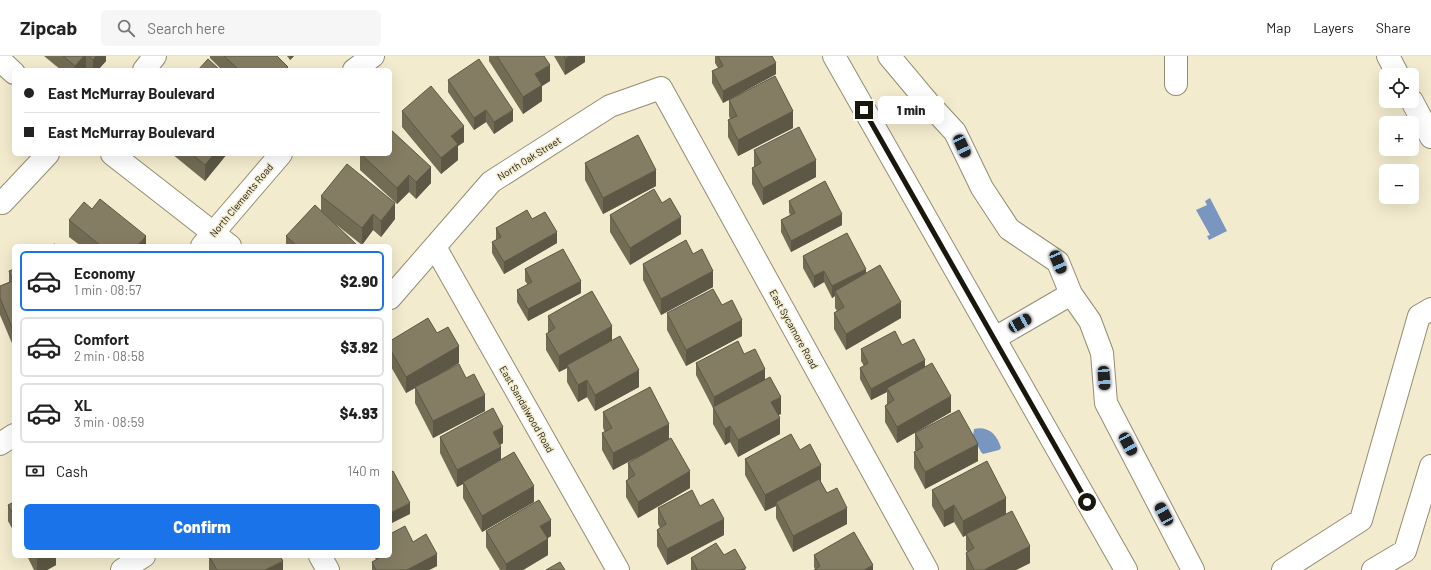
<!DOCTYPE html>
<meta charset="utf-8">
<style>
body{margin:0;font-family:Barlow,sans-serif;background:#f6f6f6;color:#222;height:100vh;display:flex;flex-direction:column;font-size:15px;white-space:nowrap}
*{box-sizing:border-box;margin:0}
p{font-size:13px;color:#767676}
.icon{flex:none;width:22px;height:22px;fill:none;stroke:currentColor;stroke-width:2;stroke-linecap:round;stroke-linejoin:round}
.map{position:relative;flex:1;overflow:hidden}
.sheet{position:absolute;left:12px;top:188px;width:380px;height:314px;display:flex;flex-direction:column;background:#fff;border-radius:6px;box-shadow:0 4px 16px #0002}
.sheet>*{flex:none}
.top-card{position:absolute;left:12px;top:12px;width:380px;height:88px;border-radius:6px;box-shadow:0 4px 16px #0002;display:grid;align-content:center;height:88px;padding:0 12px;background:#fff}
.fabs{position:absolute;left:1379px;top:12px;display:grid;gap:8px}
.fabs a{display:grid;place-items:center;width:40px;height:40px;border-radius:6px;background:#fff;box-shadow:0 4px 16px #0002;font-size:20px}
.end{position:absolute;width:18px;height:18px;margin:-9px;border:5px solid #1a170d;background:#fff;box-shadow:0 0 0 2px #fff}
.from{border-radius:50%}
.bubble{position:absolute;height:28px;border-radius:6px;background:#fff;box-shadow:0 4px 16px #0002;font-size:13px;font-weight:800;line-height:28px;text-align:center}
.car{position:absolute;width:12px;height:24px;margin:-12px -6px;border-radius:5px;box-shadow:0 0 3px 1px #0007;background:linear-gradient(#222 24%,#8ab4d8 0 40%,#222 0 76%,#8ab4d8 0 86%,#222 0)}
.top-card b{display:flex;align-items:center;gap:14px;height:38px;font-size:15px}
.top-card b+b{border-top:1px solid #e0e0e0}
.top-card i{width:10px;height:10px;background:#222}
ul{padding:7px 0 0;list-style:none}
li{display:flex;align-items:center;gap:12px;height:60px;margin:0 8px 6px;padding:0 4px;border:2px solid #e0e0e0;border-radius:6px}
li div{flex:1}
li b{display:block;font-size:15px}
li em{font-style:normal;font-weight:800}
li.on{border-color:#1a73e8}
li>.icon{width:36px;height:36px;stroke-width:1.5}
.pay{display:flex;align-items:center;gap:10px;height:44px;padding:0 12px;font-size:15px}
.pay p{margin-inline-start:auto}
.button{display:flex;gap:8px;margin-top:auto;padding:8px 12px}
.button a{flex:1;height:46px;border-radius:6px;background:#1a73e8;color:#fff;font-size:16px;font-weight:800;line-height:46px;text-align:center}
header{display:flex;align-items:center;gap:24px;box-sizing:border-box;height:56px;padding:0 20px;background:#fff;border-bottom:1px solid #e0e0e0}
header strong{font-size:19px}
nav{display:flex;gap:22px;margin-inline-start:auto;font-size:14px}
.search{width:280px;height:36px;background:#f6f6f6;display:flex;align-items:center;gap:10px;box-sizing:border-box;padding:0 14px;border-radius:6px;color:#767676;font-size:15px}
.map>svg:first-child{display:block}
.water{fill:#7896c0}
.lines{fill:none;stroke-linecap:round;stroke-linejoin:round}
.minor-casing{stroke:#948c72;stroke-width:24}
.minor{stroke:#fff;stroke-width:22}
.wall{fill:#726c55}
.shaded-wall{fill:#5c5845}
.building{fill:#847d63;stroke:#5c5845}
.route{stroke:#1a170d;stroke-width:5}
.labels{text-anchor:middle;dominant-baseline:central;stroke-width:3;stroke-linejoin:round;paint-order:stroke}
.street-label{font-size:10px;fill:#1a170d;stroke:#f2ebce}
</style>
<header>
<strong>Zipcab</strong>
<div class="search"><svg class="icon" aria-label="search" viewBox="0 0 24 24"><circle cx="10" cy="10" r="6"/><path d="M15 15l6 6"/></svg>Search here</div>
<nav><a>Map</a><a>Layers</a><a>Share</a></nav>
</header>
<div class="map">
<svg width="1431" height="514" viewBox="0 0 1431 514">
<rect width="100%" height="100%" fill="#f2ebce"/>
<path class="water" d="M1210 142 1227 175 1209 184 1207 180 1210 179 1196 154 1207 149 1205 145Z
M974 373C988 370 997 378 1001 392L999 394 983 398 981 396 973 380Z"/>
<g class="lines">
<defs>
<path id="minor" d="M834 0 1126 514
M889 0 930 49 955 76 982 132 1009 173 1058 206 1071 238 1090 265 1102 297 1106 347 1193 514
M1176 0V28
M1388 0 1398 19
M0 4 14 17
M144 14 155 0
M354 14 373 0
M1412 45 1431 81
M112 98 230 190
M2 147 48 98
M202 190 281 98
M435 191 618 514
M390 242 491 126 610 50 661 32 927 514
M995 282 1071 238
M0 388 14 379
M320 500 328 514
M122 514 144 500
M1283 514 1361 464 1419 260 1431 253
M1373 514 1405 495 1431 410"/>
</defs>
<use href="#minor" class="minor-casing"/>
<use href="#minor" class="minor"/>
</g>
<path class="wall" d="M44 0H106V5L98 14H61Z
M210 0H277L288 14H222L210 2Z
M287 0H294L290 4Z
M489 0H544L550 25 542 30V45L523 58 489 5Z
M554 0H585V6L565 19Z
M715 0H772L776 18 723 47 712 27V15L718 12 715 7Z
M448 24 513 65 494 78 486 66 474 74 448 36Z
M729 44 793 72 738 100 728 81V64L730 63 729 60Z
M402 55 464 86 458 90V104L441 118 402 71Z
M754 94 816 121 763 149 752 128V112L754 111Z
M172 98H227L205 125Z
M360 98H390L431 127 416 143 409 136 397 148 360 114Z
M585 107 656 130 603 158 585 124Z
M321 140 395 163 381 181 373 174 362 189 329 163 358 190H286V180L321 155Z
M789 145 842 169 791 196 781 176V164L790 159 789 156Z
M662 147 681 178 630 209 610 176V159Z
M92 153 146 190H81L69 181V164Z
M532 163 557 187 504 218 492 197V186L496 184V172Z
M693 198 713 231 661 259 643 224V208Z
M803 200 866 218 901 262 846 294 834 273V257L837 255 835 252V240L832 242 824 226 814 232 803 212Z
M14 213V292L0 259V230L9 226V215Z
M525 213 581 237 528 265 517 246V234L528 229 525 225Z
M722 249 742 280 686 310 667 274V257Z
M548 260 612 284 639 331 595 355 587 341 578 346 567 326V312L559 316 546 294V278L548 277Z
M437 277 459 307 438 319 466 322 485 355 433 382 415 347V332L406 337 390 309V285Z
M902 289 925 311 951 356 897 387 885 366V350L887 348V336L871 344 860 323V312L864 310 861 305V293Z
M744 298 765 324 781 358 778 359 780 378 738 401 730 386 725 389 713 368V352L696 319V307Z
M603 356 669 382 690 432 638 462 626 441V425L628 423V407L641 399 613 414 602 394V377L605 376 603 372Z
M915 377 978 405 925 433 914 412V396L916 395 915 394Z
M440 381 503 387 500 389 501 404 534 446 482 476 463 442V428L457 431 440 397Z
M800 394 821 426 827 437 847 468 793 496 776 462V450L765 455 745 419V403Z
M932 434 1006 458 1030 507 1016 514H966V497L967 496 966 494V479L963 481 954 466 944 471 932 450Z
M14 446V476L8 465V449Z
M700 450 724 479 667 509 657 490V474L660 472 658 468V452Z
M486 475 551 480 548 482V499L523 514H500L486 491Z
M413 486 437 510 429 514H372V506L376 504 374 500H390Z
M724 499 746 514H691V502Z
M814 499 873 514 815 513 814 511Z
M27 500H56V509L47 514H34Z
M209 500 283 514H209Z"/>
<path class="shaded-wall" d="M84 0H86V14H75V10Z
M96 0H106V5L98 14H93V4Z
M290 0H294L290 4Z
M569 0H585V6L565 19V3Z
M776 7V18L723 47V35Z
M550 9V25L542 30V45L523 58V41L535 18Z
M486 54V66L474 74V62Z
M513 54V65L494 78V66Z
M793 55V72L738 100V84Z
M464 70V86L458 90V104L441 118V102L451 80Z
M214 98H227L205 125V109Z
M816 104V121L763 149V132Z
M431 111V127L416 143V126Z
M656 114V130L603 158V142Z
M409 119V136L397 148V132Z
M395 147V163L381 181V165Z
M373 158V174L362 189V172Z
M842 158V169L791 196V185Z
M681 161V178L630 209V192Z
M557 176V187L504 218V206Z
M146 180V190H137Z
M866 213V224L835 235V240L832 242V230Z
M713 215V231L661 259V243Z
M824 215V226L814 232V220Z
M581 225V237L528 265V253Z
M901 246V262L846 294V278Z
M742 264V280L686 310V294Z
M612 270V286L567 309V312L559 316V300Z
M459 290V307L415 332V331V332L406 337V321Z
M925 304V316L887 332V336L871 344V333Z
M765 313V325L714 352V341Z
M639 314V331L595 355V339Z
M587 324V341L578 346V329Z
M485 339V355L433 382V365Z
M951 340V356L897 387V371Z
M781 341V358L771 362V346Z
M780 362V378L738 401V384Z
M669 368V384L613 414V397Z
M730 370V386L725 389V373Z
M503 371V387L493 393V376Z
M978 388V405L925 433V416Z
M501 391V408L463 426V428L457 431V414Z
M821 409V426L776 446V450L765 455V439Z
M690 415V432L638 462V446Z
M534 430V446L482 476V460Z
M1006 442V458L963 481V465Z
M410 447V458L390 468V457Z
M954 449V466L944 471V455Z
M847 452V468L793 496V480Z
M724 463V479L667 509V493Z
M551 464V480L540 486V470Z
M548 483V499L523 514H506V508Z
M1030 490V507L1016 514H984Z
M437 498V510L429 514H407Z
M43 500H56V509L47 514H37V503Z
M283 505V514H265Z
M873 509V514H864Z"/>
<path class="building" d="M63 0H84L75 10Z
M89 0H96L93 4Z
M224 0H277L288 11 284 14H239Z
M497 0H544L550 9 535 18 542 29 523 41Z
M564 0H569L565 3Z
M718 0H772L776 7 723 35 712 15 723 10Z
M208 3 220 14H198Z
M479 3 513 54 494 66 486 54 474 62 448 24Z
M775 20 793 55 738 84 728 64 737 60 729 44Z
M431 30 464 70 451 80 458 88 441 102 402 55Z
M799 71 816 104 763 132 752 112 761 107 754 94Z
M390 73 431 111 416 126 409 119 397 132 361 98H390Z
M638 79 656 114 603 142 585 107Z
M192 98H214L205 109Z
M347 108 395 147 381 165 373 158 362 172 321 140Z
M825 125 842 158 791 185 781 164 795 157 789 145Z
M654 133 662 147 670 142 681 161 630 192 610 159Z
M100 143 146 180 137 190H101L69 164 84 146 92 153Z
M315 149 358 190H297L286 180Z
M527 154 532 163 545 156 557 176 504 206 492 186 501 181 496 172Z
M847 177 866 213 832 230 824 215 814 220 803 200Z
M686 184 693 198 702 193 713 215 661 243 643 208Z
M55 188 56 190H48Z
M563 193 581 225 528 253 517 234 532 226 525 213Z
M880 209 901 246 846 278 834 257 844 251 835 235Z
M14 213V276L0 242V230L13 225 9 215Z
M713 233 722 249 732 244 742 264 686 294 667 257Z
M592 235 612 270 559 300 546 278 555 272 548 260Z
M428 262 437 277 448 271 459 290 406 321 390 293V285Z
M895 275 902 289 914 283 925 304 871 333 860 312 868 307 861 293Z
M620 280 639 314 595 339 587 324 578 329 567 309Z
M738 285 744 298 755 293 765 313 714 341 696 307Z
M932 307 951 340 897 371 885 350 894 344 887 332Z
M459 308 466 322 474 318 485 339 433 365 415 331Z
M770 321 781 341 771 346 780 362 738 384 730 370 725 373 713 351Z
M650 331 669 368 613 397 602 377 612 372 603 356Z
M493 352 503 371 493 376 501 391 457 414 440 381Z
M959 354 978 388 925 416 914 396 923 391 915 377Z
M791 378 800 394 810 388 821 409 765 439 745 403Z
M671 382 690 415 638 446 626 425 635 419 628 407Z
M514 396 534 430 482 460 463 426Z
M987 405 1006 442 963 465 954 449 944 455 932 434Z
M393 415 410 447 390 457V417Z
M819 423 827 437 837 432 847 452 793 480 776 446Z
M692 434 700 450 713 443 724 463 667 493 657 474 666 468 658 452Z
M539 444 551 464 540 470 548 483 506 508 486 475Z
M14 446V460L8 449Z
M1012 455 1030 490 984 514H974L966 497 974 492 966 478Z
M405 470 413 486 426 478 437 498 407 514H376L372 506 381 501 380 500H390V478Z
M854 476 873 509 864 514H814L820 510 814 499Z
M716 487 724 499 735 493 746 512 741 514H696L697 513 691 502Z
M35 500H43L37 503Z
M209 500H280L283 505 265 514H217Z
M560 506 565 514H546Z"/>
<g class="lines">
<path class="route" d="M864 54 1087 446"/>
</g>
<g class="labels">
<g class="street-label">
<text transform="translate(529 102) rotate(-32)">North Oak Street</text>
<text transform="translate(241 144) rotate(-50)">North Clements Road</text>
<text transform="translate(794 273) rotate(61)">East Sycamore Road</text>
<text transform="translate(527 353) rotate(60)">East Sandalwood Road</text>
</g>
</g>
</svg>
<div class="fabs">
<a><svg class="icon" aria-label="locate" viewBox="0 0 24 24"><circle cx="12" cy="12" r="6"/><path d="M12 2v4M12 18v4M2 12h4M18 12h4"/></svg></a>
<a>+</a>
<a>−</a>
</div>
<i class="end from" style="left:1087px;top:446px"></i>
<i class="end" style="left:864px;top:54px"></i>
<div class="bubble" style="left:878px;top:40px;width:66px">1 min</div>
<i class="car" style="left:962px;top:90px;rotate:155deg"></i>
<i class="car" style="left:1058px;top:206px;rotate:157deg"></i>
<i class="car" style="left:1020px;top:267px;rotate:60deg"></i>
<i class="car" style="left:1104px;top:322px;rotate:176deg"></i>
<i class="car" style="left:1128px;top:388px;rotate:152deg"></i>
<i class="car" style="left:1164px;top:458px;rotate:332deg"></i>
<div class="top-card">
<b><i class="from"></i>East McMurray Boulevard</b>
<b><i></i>East McMurray Boulevard</b>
</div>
<section class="sheet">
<ul>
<li class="on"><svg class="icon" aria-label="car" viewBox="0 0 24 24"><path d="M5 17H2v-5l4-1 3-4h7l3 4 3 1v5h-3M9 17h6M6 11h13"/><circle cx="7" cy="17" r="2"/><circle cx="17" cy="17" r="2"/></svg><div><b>Economy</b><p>1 min · 08:57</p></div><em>$2.90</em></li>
<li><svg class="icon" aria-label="car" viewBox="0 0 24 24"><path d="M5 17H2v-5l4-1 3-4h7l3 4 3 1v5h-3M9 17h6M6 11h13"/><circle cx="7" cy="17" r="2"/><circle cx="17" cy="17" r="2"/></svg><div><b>Comfort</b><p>2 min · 08:58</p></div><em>$3.92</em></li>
<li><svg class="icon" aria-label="car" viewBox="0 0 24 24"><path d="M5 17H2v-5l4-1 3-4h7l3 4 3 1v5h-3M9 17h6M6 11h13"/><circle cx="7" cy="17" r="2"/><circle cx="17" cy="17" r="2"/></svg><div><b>XL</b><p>3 min · 08:59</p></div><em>$4.93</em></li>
</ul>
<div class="pay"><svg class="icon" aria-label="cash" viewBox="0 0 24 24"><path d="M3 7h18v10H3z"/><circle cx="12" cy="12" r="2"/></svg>Cash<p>140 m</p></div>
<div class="button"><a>Confirm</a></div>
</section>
</div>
